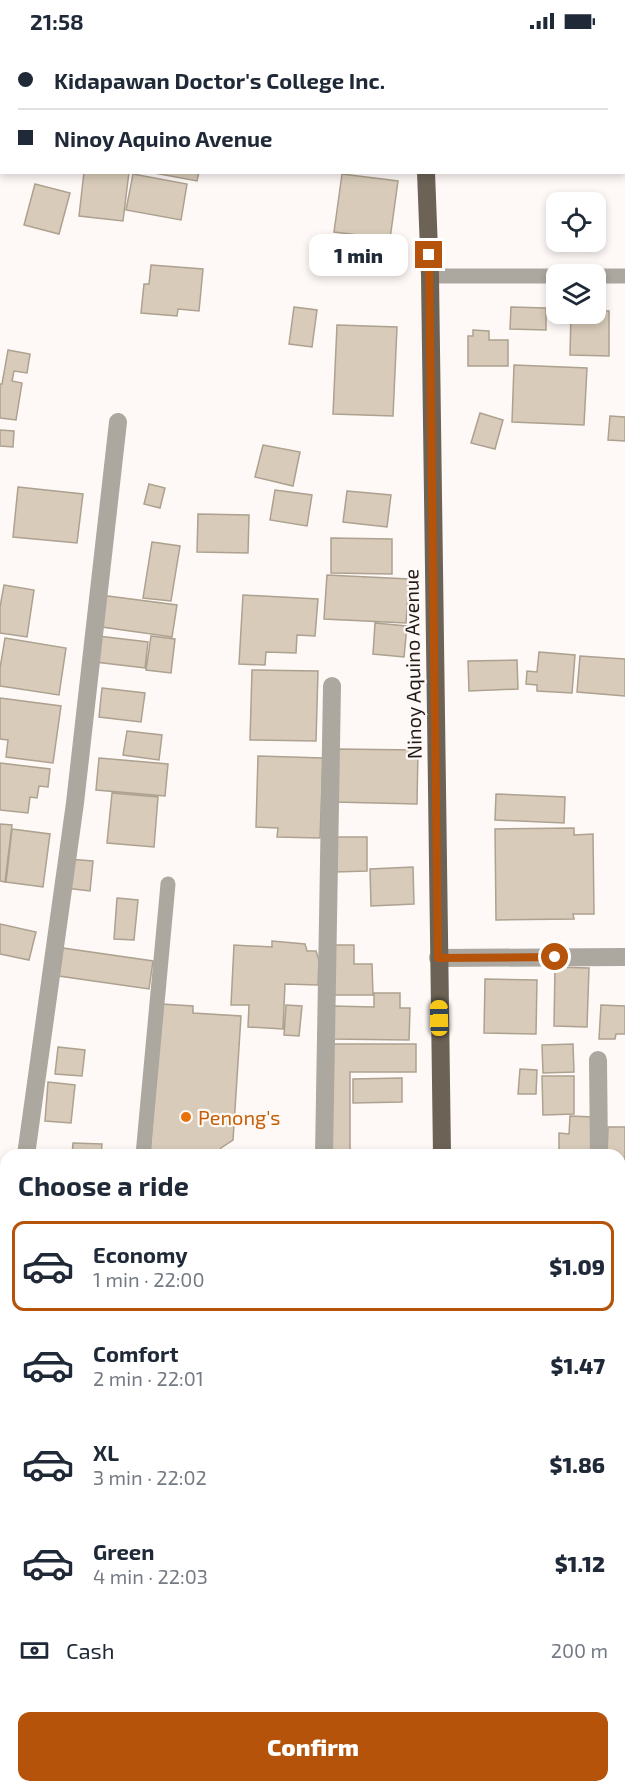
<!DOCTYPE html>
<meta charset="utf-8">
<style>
body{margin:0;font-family:"Exo 2",sans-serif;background:#f2f2f3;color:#1f2937;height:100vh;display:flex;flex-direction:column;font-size:22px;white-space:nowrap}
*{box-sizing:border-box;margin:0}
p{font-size:20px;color:#747a83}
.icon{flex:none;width:33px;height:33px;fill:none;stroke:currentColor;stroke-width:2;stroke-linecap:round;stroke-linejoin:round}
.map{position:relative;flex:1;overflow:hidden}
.panel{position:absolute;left:0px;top:1107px;width:626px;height:644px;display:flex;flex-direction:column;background:#fff;border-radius:18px 18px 0 0;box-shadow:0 3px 9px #0003}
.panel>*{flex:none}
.hud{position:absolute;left:0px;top:0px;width:626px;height:132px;box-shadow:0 3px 9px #0003;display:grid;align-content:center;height:132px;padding:0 18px;background:#fff}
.tools{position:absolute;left:546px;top:150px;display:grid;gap:12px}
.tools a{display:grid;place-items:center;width:60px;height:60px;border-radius:12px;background:#fff;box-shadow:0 3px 9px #0003;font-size:30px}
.end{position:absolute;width:27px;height:27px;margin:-14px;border:8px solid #b45309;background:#fff;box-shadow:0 0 0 3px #fff}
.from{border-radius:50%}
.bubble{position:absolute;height:42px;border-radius:12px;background:#fff;box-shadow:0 3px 9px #0003;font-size:20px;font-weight:800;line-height:42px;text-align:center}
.car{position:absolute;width:18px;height:36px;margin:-18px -9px;border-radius:8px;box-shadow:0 0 4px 2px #0007;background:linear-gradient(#f5c518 24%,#345 0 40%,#f5c518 0 76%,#345 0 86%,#f5c518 0)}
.hud b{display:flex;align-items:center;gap:21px;height:57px;font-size:22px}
.hud b+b{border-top:2px solid #e0e1e3}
.hud i{width:15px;height:15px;background:#1f2937}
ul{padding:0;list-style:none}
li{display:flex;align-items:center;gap:18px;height:90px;margin:0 12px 9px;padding:0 6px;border:3px solid transparent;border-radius:12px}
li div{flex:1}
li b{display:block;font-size:22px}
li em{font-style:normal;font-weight:800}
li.on{border-color:#b45309}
li>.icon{width:54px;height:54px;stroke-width:1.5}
h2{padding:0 18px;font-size:27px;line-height:72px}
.pay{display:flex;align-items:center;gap:15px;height:66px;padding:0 18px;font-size:22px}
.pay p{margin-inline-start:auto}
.cta{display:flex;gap:12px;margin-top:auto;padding:12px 18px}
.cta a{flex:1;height:69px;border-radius:12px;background:#b45309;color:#fff;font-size:24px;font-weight:800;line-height:69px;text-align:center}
.status{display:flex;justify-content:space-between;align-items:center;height:42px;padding:0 30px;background:#fff;direction:ltr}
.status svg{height:16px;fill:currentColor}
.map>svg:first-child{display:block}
.building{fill:#d8cbb9;stroke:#ada18f;stroke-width:1.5}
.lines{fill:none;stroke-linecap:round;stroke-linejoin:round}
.path{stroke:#a29b98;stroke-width:4;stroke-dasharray:4.5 3;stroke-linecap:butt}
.lane{stroke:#aca79f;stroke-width:15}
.street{stroke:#aca79f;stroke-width:18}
.secondary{stroke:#867f73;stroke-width:18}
.primary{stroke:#6c6255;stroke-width:18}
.highway{stroke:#554a3b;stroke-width:18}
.route{stroke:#b45309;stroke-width:8}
.food-dot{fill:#e8710a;stroke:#fef9f7;stroke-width:2}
.labels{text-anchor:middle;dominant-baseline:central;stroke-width:4.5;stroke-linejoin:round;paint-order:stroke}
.street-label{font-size:20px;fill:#231b17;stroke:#fef9f7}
.food-label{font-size:20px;fill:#c56008;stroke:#fef9f7;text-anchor:start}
</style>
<div class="status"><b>21:58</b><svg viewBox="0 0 49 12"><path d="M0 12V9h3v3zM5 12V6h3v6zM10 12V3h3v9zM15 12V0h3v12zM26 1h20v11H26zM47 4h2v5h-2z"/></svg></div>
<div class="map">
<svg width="625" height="1750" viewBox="0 0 625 1750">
<rect width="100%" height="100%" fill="#fef9f7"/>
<path class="building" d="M84 130H129L123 179 79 174Z
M149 130H199L197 139Z
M133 132 187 142 181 178 126 168Z
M342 132 398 139 390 197 334 190Z
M35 142 70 151 59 192 24 183Z
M151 223 203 227 199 269 178 267 177 274 141 271 144 242H149Z
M294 265 317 268 312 305 289 302Z
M511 265 546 266V288L510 287Z
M596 269H609V314L570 313 571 272H596Z
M337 283 397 285 393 374 333 372Z
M473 288 489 289V298H508V324H468V294H473Z
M8 308 30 312 27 331 14 329 12 339 22 341 16 378 0 376V342H2Z
M514 323 587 326 584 383 512 380Z
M480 371 503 378 495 407 471 401Z
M610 374 625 375V399L608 398Z
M0 388 14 389 13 405 0 404Z
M263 403 300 410 293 444 255 435Z
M149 442 165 446 160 466 144 462Z
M18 445 83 452 77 501 13 495Z
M275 448 312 453 307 484 270 478Z
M347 449 391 453 387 485 343 480Z
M198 472 249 473 248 511 197 510Z
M331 496 392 497V532L331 531Z
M152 500 180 504 171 559 143 556Z
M327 533 409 537 406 581 324 577Z
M4 543 34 548 27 595 0 591V565Z
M100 553 177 563 172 595 95 584Z
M243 553 318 557 315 594 297 593 296 611 266 610 265 623 239 622Z
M375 581 407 584 404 615 373 612Z
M98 594 148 600 145 626 95 620Z
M151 594 175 597 171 631 146 628Z
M5 596 66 606 59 653 0 644V626Z
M539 610 575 613 572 651 537 649V643L526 642 527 629 537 630Z
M580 614 625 617V654L577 650Z
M517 618 518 647 469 649 468 619Z
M252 628 318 629 316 699 250 698Z
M102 646 145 651 141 680 99 675Z
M0 656 61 664 53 721 6 715 8 698 0 697Z
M127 689 162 693 159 718 123 713Z
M335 707 418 708 417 762 334 760Z
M258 714 323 716 320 796 277 795 278 786 256 785Z
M99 716 168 722 165 754 96 748Z
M0 721 50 727 48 745 39 744 37 756 30 755 28 771 0 768Z
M112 751 158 755 154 805 107 801Z
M496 752 565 755 564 781 495 778Z
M0 782 12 783 5 840 0 839Z
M574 786V793L593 792 594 872H573L574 877 496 878 495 787Z
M12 787 50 792 43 845 6 840Z
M336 795H367V829L335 830Z
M68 817 93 819 90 849 65 846Z
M413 825 414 862 371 864 370 827Z
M117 856 138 858 134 898 114 897Z
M0 882 36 890 29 918 0 912Z
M272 899 305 902 307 909H316L319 918 318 943 285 942 283 987 248 985 249 963H231L234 903 272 905Z
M332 903H354V922H372L373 953H332Z
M63 906 153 919 149 947 59 934Z
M555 925 589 926 587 985 554 984Z
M485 937 537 938 536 992 484 991Z
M374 951H400V966H410L409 998 332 997 333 964 374 965Z
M161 962 193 964V971L241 974 233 1098 221 1106 217 1113H150Z
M286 963 302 964 299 994 284 993Z
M601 963 625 964V992H616L615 997H599Z
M332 1002H416V1030H350V1113H332Z
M573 1002 574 1030 543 1031 542 1003Z
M58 1005 85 1008 82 1034 55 1032Z
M520 1027 537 1028 536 1052H518Z
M542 1034H574V1072L543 1073Z
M402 1036V1060L353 1061V1037Z
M48 1040 75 1043 71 1081 45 1079Z
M570 1074 594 1075 592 1113 559 1111V1091L569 1092Z
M608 1085H625V1238H620V1113H607Z
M73 1101 102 1102 101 1113H72Z
M0 1336 6 1337V1372L0 1371Z
M6 1391V1424L0 1422Z
M0 1425 6 1426V1447L1 1470Z
M620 1485H625V1570L620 1569Z
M620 1593H625V1731H620Z"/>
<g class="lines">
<path class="path" d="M624 28H625"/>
<path class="lane" d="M430 234H556
M596 234H625
M143 1113 168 842"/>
<path class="street" d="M0 10H2
M0 119 2 108
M438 916 625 915
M598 1018 599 1113
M26 1113 75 761 118 380
M324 1113 332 644"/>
<path class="secondary" d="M410 1750 411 1744"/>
<path class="primary" d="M421 0V2
M426 130 430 234 442 1113"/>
<path class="highway" d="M0 1216 6 1217
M620 1261H625
M0 1274 6 1275
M620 1313H625"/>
</g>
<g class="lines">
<path class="route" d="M429 213 438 916 555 915"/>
</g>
<circle class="food-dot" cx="186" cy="1075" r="6"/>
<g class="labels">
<g class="street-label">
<text transform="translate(412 622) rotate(-91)">Ninoy Aquino Avenue</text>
</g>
<g class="food-label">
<text x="198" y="1075">Penong's</text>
</g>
</g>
</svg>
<div class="tools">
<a><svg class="icon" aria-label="locate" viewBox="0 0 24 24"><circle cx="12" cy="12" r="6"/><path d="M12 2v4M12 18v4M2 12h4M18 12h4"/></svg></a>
<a><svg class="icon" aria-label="layers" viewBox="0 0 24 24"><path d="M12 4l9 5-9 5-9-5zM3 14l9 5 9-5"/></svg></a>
</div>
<i class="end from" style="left:555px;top:915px"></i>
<i class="end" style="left:429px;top:213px"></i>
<div class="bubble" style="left:309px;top:192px;width:99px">1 min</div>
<i class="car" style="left:439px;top:976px;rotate:359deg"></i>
<div class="hud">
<b><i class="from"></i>Kidapawan Doctor's College Inc.</b>
<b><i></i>Ninoy Aquino Avenue</b>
</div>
<section class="panel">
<h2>Choose a ride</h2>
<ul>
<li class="on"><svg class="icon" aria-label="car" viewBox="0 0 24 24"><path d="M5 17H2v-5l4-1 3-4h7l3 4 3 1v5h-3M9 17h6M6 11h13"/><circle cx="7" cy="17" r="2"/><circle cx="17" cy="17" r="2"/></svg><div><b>Economy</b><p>1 min · 22:00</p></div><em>$1.09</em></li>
<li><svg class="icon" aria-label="car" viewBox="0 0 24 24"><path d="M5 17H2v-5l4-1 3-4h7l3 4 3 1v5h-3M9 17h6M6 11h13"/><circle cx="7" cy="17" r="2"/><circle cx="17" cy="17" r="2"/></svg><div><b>Comfort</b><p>2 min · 22:01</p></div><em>$1.47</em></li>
<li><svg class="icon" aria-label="car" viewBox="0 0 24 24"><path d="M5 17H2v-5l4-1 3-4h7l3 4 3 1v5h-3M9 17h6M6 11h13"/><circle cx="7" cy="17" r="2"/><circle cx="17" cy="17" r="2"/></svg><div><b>XL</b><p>3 min · 22:02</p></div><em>$1.86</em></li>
<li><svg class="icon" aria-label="car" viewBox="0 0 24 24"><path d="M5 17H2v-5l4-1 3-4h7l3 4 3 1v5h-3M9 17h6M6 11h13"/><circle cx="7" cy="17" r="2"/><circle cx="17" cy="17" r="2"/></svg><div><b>Green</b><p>4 min · 22:03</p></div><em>$1.12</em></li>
</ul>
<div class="pay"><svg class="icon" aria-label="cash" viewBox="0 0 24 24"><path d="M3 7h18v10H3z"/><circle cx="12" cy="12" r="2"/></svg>Cash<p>200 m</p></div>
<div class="cta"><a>Confirm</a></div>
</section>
</div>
